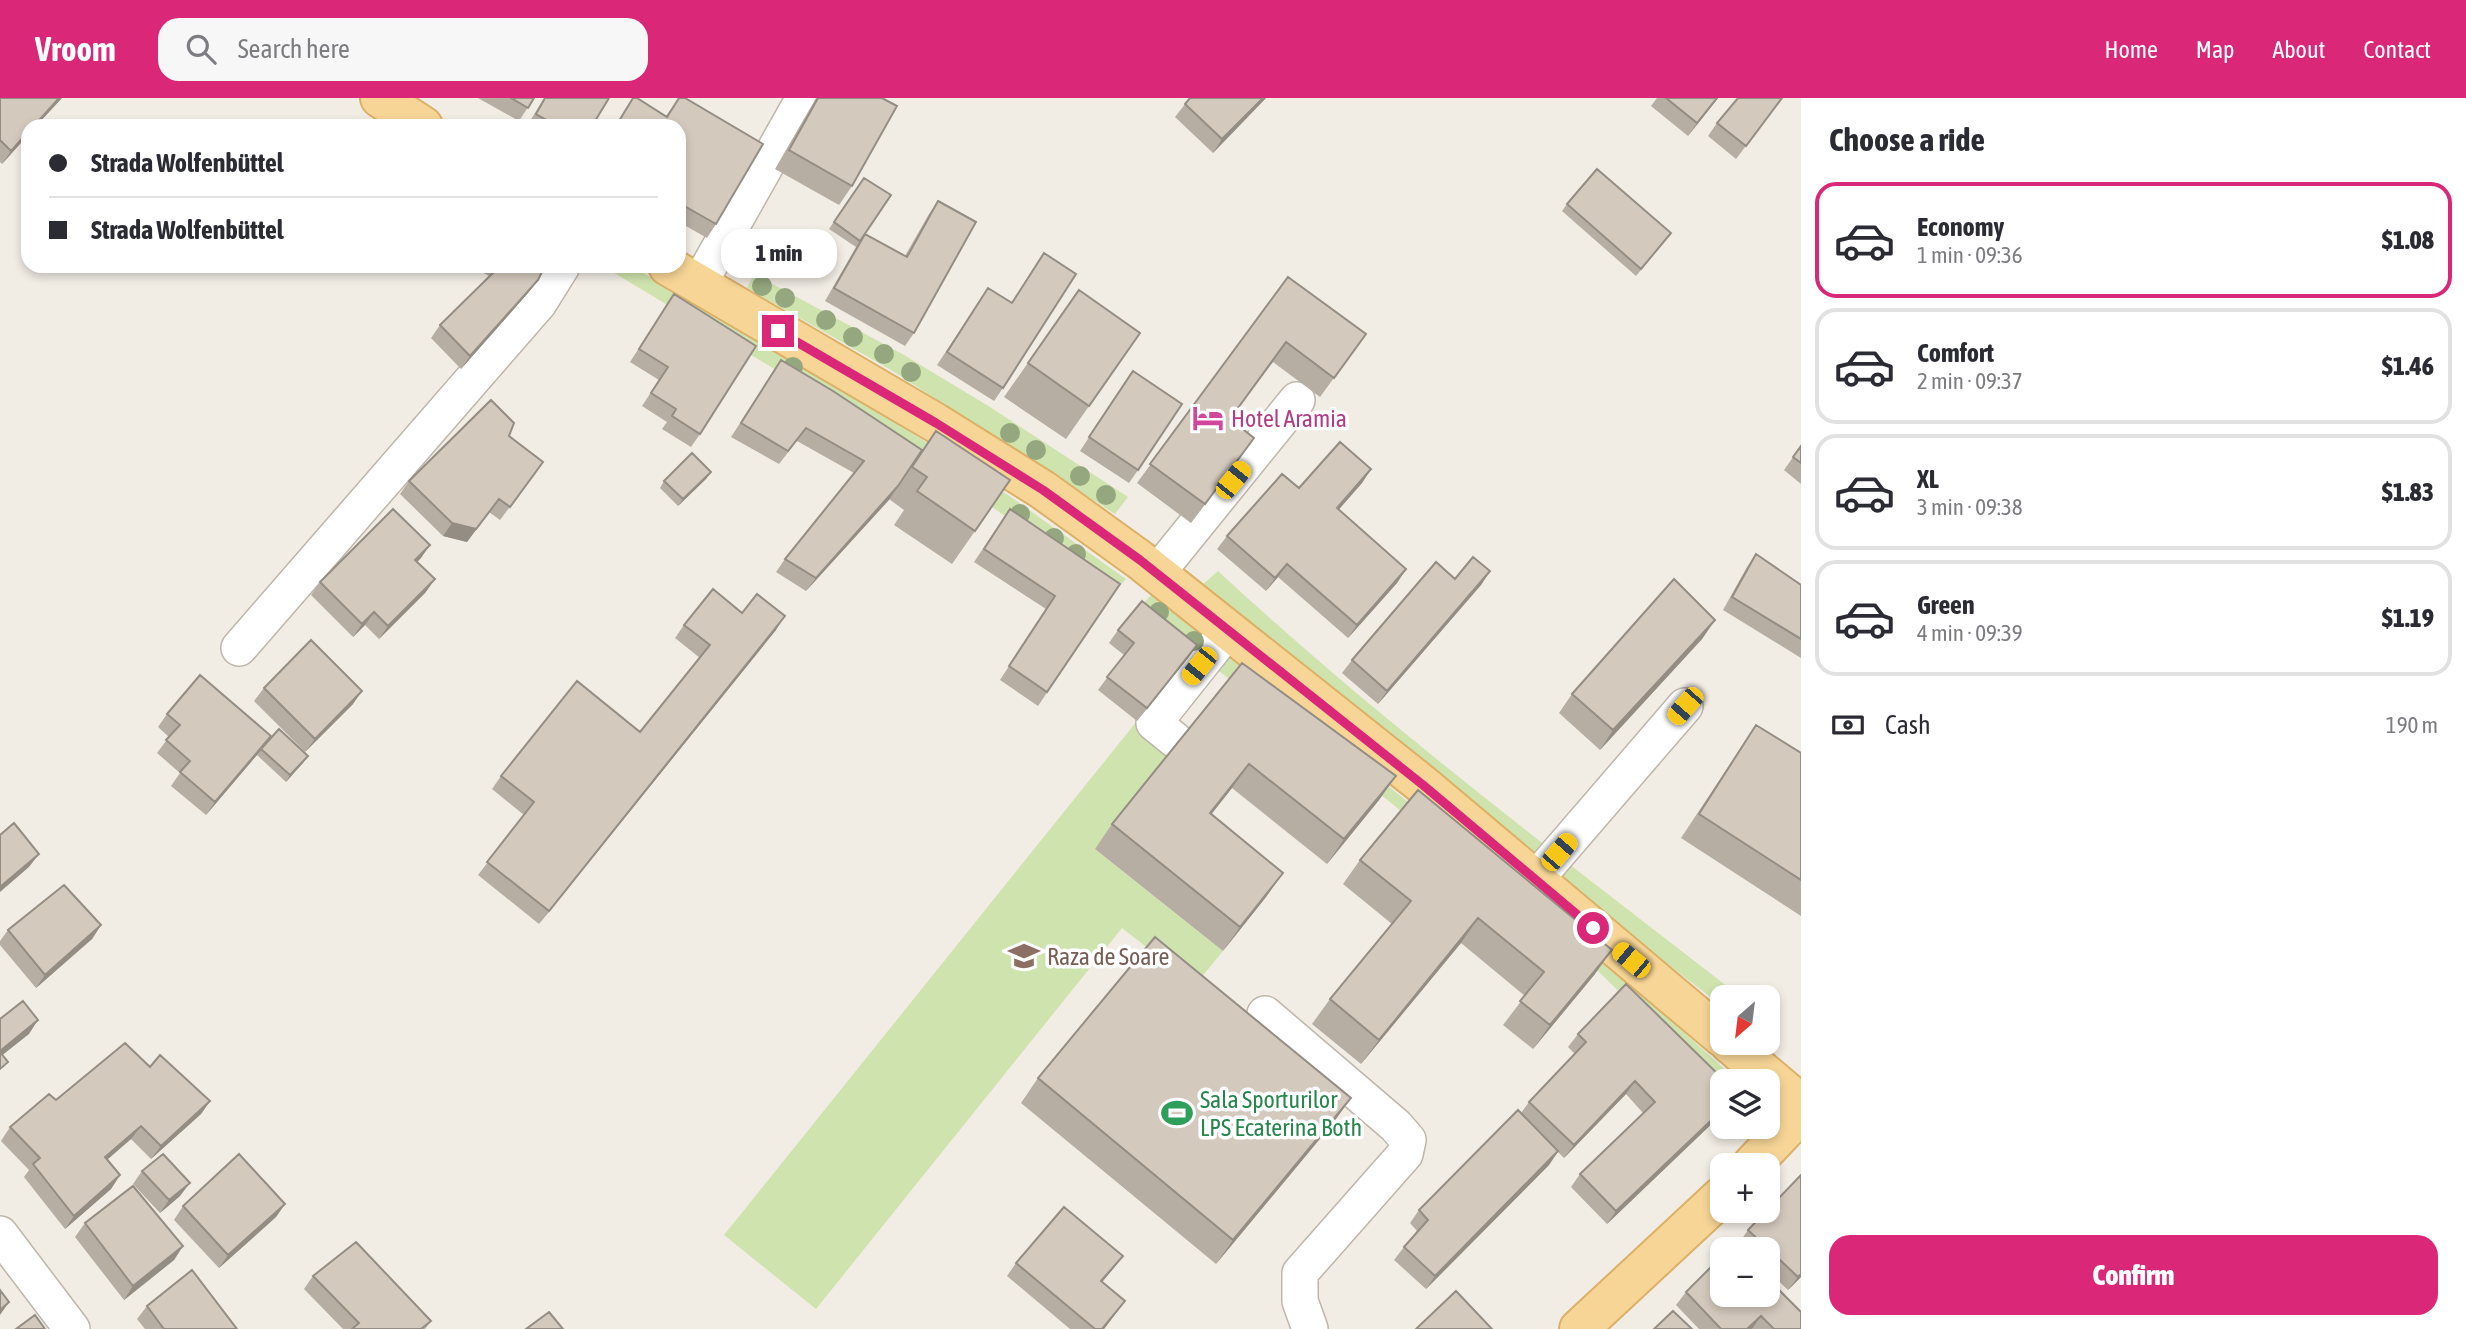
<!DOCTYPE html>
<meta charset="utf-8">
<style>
body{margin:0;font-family:"Asap Condensed",sans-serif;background:#f7f7f7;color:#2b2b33;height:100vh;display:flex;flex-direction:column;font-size:26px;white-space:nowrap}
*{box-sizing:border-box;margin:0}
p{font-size:23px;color:#7c7c81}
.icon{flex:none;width:38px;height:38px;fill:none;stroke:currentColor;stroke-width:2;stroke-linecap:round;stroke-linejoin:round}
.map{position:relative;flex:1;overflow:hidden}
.side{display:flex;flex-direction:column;background:#fff;width:665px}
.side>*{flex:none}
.top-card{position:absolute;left:21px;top:21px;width:665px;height:154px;border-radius:21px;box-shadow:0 4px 10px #0003;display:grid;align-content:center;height:154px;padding:0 28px;background:#fff}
.needle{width:46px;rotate:208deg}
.buttons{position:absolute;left:1710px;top:887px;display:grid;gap:14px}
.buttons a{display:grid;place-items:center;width:70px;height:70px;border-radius:14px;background:#fff;box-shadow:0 4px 10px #0003;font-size:35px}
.end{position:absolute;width:32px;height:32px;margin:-16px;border:9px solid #db2777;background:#fff;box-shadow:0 0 0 4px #fff}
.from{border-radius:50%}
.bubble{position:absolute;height:49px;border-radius:21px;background:#fff;box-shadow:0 4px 10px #0003;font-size:23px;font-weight:800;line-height:49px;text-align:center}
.car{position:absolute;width:21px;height:42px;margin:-21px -10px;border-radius:9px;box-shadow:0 0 5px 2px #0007;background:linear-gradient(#f5c518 24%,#345 0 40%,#f5c518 0 76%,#345 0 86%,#f5c518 0)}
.top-card b{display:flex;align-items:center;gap:24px;height:66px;font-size:26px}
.top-card b+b{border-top:2px solid #e1e1e2}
.top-card i{width:18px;height:18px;background:#2b2b33}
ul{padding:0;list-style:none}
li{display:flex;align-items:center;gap:21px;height:116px;margin:0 14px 10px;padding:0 14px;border:4px solid #e1e1e2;border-radius:21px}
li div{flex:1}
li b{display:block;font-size:26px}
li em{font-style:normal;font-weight:800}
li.selected{border-color:#db2777}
li>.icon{width:63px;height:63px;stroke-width:1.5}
h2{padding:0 28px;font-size:32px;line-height:84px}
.pay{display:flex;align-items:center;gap:18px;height:77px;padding:0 28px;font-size:26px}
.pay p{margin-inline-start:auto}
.action{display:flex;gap:14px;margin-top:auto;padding:14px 28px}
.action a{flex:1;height:80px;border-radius:21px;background:#db2777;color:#fff;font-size:28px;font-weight:800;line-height:80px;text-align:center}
header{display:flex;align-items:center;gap:42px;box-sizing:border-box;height:98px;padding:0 35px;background:#db2777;color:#fff}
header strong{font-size:33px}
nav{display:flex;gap:38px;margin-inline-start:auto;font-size:24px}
.search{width:490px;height:63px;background:#f7f7f7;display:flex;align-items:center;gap:18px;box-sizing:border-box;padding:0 24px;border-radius:21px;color:#7c7c81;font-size:26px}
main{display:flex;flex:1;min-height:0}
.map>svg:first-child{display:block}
.green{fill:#cfe3ae}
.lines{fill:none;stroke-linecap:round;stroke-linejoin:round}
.minor-casing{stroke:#beb6aa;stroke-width:38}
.major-casing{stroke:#dbb067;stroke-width:42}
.minor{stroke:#fff;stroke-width:35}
.major{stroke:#f7d596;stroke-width:38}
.tree{fill:#95a77f}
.wall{fill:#b6ada3}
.shaded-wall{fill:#948d84}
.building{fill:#d4c9bd;stroke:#948d84;stroke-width:2}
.route{stroke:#db2777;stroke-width:9}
.labels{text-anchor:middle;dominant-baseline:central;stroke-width:7;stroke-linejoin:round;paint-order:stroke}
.hotel-label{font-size:24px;fill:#b23c85;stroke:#fff;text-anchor:start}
.education-label{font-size:24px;fill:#785e54;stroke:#fff;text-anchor:start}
.leisure-label{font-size:24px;fill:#27864d;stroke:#fff;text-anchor:start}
</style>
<header>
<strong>Vroom</strong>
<div class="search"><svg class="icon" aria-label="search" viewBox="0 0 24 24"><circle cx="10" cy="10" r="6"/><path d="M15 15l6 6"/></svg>Search here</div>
<nav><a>Home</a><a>Map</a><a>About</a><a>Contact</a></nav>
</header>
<main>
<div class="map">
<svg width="1801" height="1231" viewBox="0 0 1801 1231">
<rect width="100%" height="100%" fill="#f1ece4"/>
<path class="green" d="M606 168H631L837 287 1008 397 1126 481 1115 493 989 407 826 302 606 170Z
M754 176 904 257 990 309 1128 399 1115 416 891 272 747 190Z
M1218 473C1383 626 1563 761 1741 899L1722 900V908L1555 779 1200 489Z
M1152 496 1605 864 1728 974 1715 988 1598 873 1390 704 1138 511Z
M1137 623 1174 652 1095 751 1223 853 1195 887 1122 830 816 1211 724 1137Z"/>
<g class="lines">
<defs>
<path id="minor" d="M699 186 804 0
M1157 475 1297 302
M239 550 539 205 562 168
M1175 642 1154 625 1228 532
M1535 782 1685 608
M1265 916 1396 1028 1408 1042 1405 1056 1300 1175V1203L1310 1231
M0 1136 72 1231"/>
<path id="major" d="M380 0 423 28
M668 168 936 325 1043 392 1140 462 1423 687 1722 939
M1729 945 1801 1006
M1751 1068 1801 1015
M1579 1231 1722 1098"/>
</defs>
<use href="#minor" class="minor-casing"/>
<use href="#major" class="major-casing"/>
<use href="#minor" class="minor"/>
<use href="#major" class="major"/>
</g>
<g class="tree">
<circle cx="762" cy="188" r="10"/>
<circle cx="785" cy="200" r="10"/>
<circle cx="826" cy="222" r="10"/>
<circle cx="853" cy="239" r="10"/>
<circle cx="884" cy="256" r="10"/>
<circle cx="793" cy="269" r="10"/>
<circle cx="911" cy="274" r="10"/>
<circle cx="1010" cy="335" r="10"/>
<circle cx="1036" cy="352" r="10"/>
<circle cx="1080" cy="378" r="10"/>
<circle cx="1106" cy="397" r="10"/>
<circle cx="1020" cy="416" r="10"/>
<circle cx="1054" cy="440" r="10"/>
<circle cx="1076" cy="456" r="10"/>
<circle cx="1159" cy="514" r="10"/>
<circle cx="1194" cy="543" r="10"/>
</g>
<path class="wall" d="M0 0H62L36 28H28V37L2 66 0 64Z
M478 0H534L519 23Z
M544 0H609L592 28H527Z
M633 0 666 18 679 0 716 126 707 140 679 124V28H615Z
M816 0H882L852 88 839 107 775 71Z
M1266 0 1213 55 1175 19 1185 6Z
M1657 0H1718L1688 38 1651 8Z
M1782 0 1736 61 1708 38 1717 25Z
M864 80 860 143 905 158 929 116 938 103 914 235 905 248 825 203 856 149 829 131Z
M1567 106 1671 135 1636 178 1562 113Z
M1044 155 1003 290 994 303 937 267 988 190 1012 204Z
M471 168H545L538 182 528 195 461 271 431 240 440 227 489 178Z
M1288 179 1366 236 1320 299 1273 264 1230 321 1241 359 1191 425 1137 385Z
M1079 192 1140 235 1066 341 1004 299Z
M674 196 700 336 691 349 662 331 667 324 642 308 659 282 630 264Z
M781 262 922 352 975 433 952 466 894 427 904 412 889 401 806 493 776 474 785 461 854 375 797 343 779 366 731 339Z
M1124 286 1138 372 1129 385 1080 353Z
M509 338 534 377 500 422 489 414 467 444 443 438 400 396 409 383Z
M1801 348V386L1784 372Z
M1371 371 1362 385 1338 412 1406 471 1397 485 1348 540 1278 479 1266 493 1217 451 1227 438 1299 390Z
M711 374 706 381 678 408 660 390 664 383Z
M1010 411 1120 486 1038 608 1000 582 1046 511 974 464Z
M1756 456 1801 487V560L1723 512 1747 469Z
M421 460 417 464 435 481 425 495 379 541 365 527 353 539 311 497 320 484Z
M1490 473 1481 487 1378 606 1342 575 1352 562 1455 481Z
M742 515 776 532 539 826 478 777 524 717 492 691 501 678 640 634 700 560 675 540 684 527Z
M1715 522 1702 541 1600 652 1559 615 1572 596Z
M1118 532 1197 547 1137 623 1098 592 1124 557 1109 545Z
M1242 565 1396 678 1379 702 1327 766 1232 690 1211 717 1266 799 1223 853 1095 751 1112 726Z
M264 590 353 606 305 654 254 603Z
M167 616 271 638 265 647 308 658 286 684 257 657 206 717 171 688 180 675 157 655 169 639 158 629Z
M1756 627 1801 655V818L1681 740Z
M1360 762 1595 876 1533 951 1503 927 1525 898 1461 845 1361 966 1312 926 1330 901 1392 826 1343 786Z
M101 827 92 841 36 890 0 847V843L8 832Z
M1578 936 1722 984V1016L1607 1126 1571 1089 1580 1076 1643 1015 1626 996 1564 1060 1558 1054 1549 1067 1426 1191 1394 1162 1404 1149 1417 1133 1410 1125 1419 1112 1521 1015 1529 1004 1575 956 1568 949Z
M150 969 210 1003 201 1016 151 1061 131 1041 107 1062 120 1077 111 1091 65 1131 24 1079 29 1072 1 1043 10 1029 56 1002Z
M1038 980 1351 1000 1333 1025 1216 1166 1021 1005Z
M142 1073 180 1098 160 1115 133 1086Z
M1801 1077V1179L1788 1192 1768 1173V1152H1745L1739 1145 1748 1132Z
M285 1106 276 1119 219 1170 174 1122 183 1108Z
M85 1125 183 1148 174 1162 124 1202 75 1139Z
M1123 1158 1102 1184 1125 1203 1104 1231H1070L1007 1178 1016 1165Z
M313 1178 431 1223 425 1231H343L304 1191Z
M1686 1194 1801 1231H1699L1676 1207Z
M147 1208 237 1231H145L137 1221Z"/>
<path class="shaded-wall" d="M59 0H62L36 28H34Z
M1263 0H1266L1213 55 1222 41Z
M1717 0H1718L1688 38 1697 25Z
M28 34V37L2 66 11 53Z
M538 182 528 195 461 271 470 258Z
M1371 371 1362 385 1328 424 1337 410Z
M711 374 706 381 678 408 683 401Z
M898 388 889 402 806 493 816 480Z
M499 401 467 444 443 438 452 425Z
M430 447 421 460 406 475 415 462Z
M1287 466 1278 479 1266 493 1275 480Z
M1406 471 1397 485 1348 540 1357 527Z
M1490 473 1481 487 1378 606 1387 593Z
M435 481 425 495 379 541 388 528Z
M374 514 365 527 353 539 362 526Z
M785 518 776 532 539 826 549 813Z
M1715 522 1702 541 1600 652 1613 632Z
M1197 547 1188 560 1137 623 1147 610Z
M362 593 353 606 305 654 315 641Z
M271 638 262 651 206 717 215 704Z
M308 658 303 665 286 684 290 677Z
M1249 666 1232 690 1192 740 1210 715Z
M1396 678 1379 702 1327 766 1344 741Z
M39 756 29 769 0 794V789Z
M1283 775 1266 799 1223 853 1240 829Z
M1478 820 1461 845 1361 966 1379 942Z
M101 827 92 841 36 890 45 877Z
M1612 852 1595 876 1533 951 1550 927Z
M38 922 29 936 0 959V953Z
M1635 983 1626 996 1564 1060 1574 1047Z
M1351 1000 1333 1025 1216 1166 1233 1142Z
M210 1003 201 1016 151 1061 161 1048Z
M1722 1012V1016L1607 1126 1616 1113Z
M141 1028 131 1041 95 1072 105 1059Z
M1558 1053 1549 1067 1426 1191 1435 1178Z
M120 1077 111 1091 65 1131 74 1118Z
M190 1085 180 1098 160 1115 169 1102Z
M285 1106 276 1119 219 1170 228 1157Z
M183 1148 174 1162 124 1202 133 1188Z
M1123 1158 1113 1171 1092 1196 1101 1183Z
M1801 1176V1179L1788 1192 1798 1179Z
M1125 1203 1104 1231H1102Z
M9 1204 0 1217V1212Z
M1761 1218 1752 1231H1747Z"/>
<path class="building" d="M0 0H59L34 28H28V34L11 53 0 42Z
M511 0H534L528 10Z
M545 0H609L592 28H557L536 16Z
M633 0H637L667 19 679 0H685L763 46 716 126 679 105V28H616Z
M818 0H882L897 8 852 88 789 52Z
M1190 0H1263L1222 41 1185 6Z
M1666 0H1717L1697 25Z
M1738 0H1782L1746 48 1717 25Z
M1597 71 1671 135 1641 171 1567 106Z
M864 80 891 97 860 143 834 124Z
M938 103 976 124 914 235 834 190 865 136 907 159Z
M1044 155 1076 176 1003 290 947 254 988 190 1012 205Z
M500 168H545L538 182 470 258 440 227Z
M1288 179 1366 236 1334 280 1286 244 1230 321 1254 340 1205 406 1150 366Z
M1079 192 1140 235 1089 308 1028 265Z
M674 196 756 248 700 336 672 318 676 311 651 295 668 269 639 251Z
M781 262 833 293 922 352 898 388 816 480 785 461 864 363 806 330 788 353 741 325Z
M1133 273 1182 306 1138 372 1089 339Z
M491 302 514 325 509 338 543 364 510 409 499 401 476 431 452 425 409 383Z
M936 333 1010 382 975 433 917 393 927 379 912 369Z
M1340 344 1371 371 1337 410 1406 471 1357 527 1287 466 1275 480 1227 438 1282 376 1299 390Z
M1801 348V365L1793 359Z
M692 355 711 374 683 401 664 383Z
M393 411 430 447 415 462 435 481 388 528 374 514 362 526 320 484Z
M1010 411 1120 486 1047 594 1009 568 1055 498 984 451Z
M1756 456 1801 487V541L1732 499Z
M1473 459 1490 473 1387 593 1352 562 1436 464 1455 481Z
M1674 481 1715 522 1613 632 1572 596Z
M713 491 742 515 757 496 785 518 549 813 487 764 534 704 501 678 577 583 640 634 710 547 684 527Z
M1142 503 1197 547 1147 610 1107 579 1134 545 1118 532Z
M311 542 362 593 315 641 264 590Z
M1242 565 1396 678 1344 741 1249 666 1210 715 1283 775 1240 829 1112 726Z
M200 577 271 638 215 704 180 674 190 663 166 642 180 627 167 616Z
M1756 627 1801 655V782L1699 716Z
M279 631 308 658 290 677 261 651Z
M1418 692 1612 852 1550 927 1520 903 1544 874 1478 820 1379 942 1330 901 1411 803 1360 762Z
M14 725 39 756 0 789V737Z
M64 787 101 827 45 877 8 832Z
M1155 839 1351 1000 1233 1142 1038 980Z
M1626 886 1726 984H1722V1012L1616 1113 1580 1076 1655 1004 1635 983 1574 1047 1529 1004 1586 944 1578 936Z
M23 903 38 922 0 953V921Z
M125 945 150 969 160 957 210 1003 161 1048 141 1028 105 1059 120 1077 74 1118 33 1066 40 1060 10 1029 49 996 56 1002Z
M0 954 8 964 0 971Z
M1518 1012 1558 1053 1435 1178 1404 1149 1428 1122 1419 1112Z
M163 1056 190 1085 169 1102 142 1073Z
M239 1056 285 1106 228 1157 183 1108Z
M1801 1077V1176L1798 1179 1748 1132Z
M133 1088 183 1148 133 1188 85 1125Z
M1064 1109 1123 1158 1101 1183 1125 1203 1102 1231H1095L1016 1165Z
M356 1144 431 1223 421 1231H352L359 1225 313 1178Z
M1722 1158V1197H1768V1181L1801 1214V1231H1774L1761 1218 1747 1231H1721L1686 1194Z
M192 1172 237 1231H164L147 1208Z
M0 1192 9 1204 0 1212Z
M1456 1193 1492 1231H1416Z
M1673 1213 1692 1231H1654Z
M549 1214 563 1231H526Z
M35 1217 45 1231H16Z"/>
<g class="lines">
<path class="route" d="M778 233 936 325 1043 392 1140 462 1423 687 1593 830"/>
</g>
<defs>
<symbol id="hotel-bare" viewBox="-9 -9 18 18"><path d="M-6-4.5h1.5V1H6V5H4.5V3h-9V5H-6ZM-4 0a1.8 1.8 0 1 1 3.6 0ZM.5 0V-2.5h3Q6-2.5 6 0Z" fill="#d1479c" stroke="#fff" stroke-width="2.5" paint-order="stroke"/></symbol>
<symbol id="school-bare" viewBox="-9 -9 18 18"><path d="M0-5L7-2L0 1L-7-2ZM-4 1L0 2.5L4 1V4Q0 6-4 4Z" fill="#8d6e63" stroke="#fff" stroke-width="2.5" paint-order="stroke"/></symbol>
<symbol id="stadium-bare" viewBox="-9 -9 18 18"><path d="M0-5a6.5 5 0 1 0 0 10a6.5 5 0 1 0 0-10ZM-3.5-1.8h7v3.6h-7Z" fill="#2e9e5b" stroke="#fff" stroke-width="2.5" paint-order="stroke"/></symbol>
</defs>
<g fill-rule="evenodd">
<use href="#hotel-bare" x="1186" y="298" width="44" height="44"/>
<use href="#school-bare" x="1002" y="836" width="44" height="44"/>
<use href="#stadium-bare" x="1155" y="993" width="44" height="44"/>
</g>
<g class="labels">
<g class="hotel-label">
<text x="1231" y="320">Hotel Aramia</text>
</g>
<g class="education-label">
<text x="1047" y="858">Raza de Soare</text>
</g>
<g class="leisure-label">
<text x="1200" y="1001">Sala Sporturilor<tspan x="1200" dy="28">LPS Ecaterina Both</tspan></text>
</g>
</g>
</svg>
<div class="buttons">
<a><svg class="needle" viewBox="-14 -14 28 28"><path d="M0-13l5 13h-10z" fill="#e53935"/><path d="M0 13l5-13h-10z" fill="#7c7c81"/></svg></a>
<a><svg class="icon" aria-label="layers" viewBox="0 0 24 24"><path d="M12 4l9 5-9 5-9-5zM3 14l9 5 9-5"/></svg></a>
<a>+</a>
<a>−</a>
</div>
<i class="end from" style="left:1593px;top:830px"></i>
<i class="end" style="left:778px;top:233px"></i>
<div class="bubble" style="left:721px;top:131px;width:116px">1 min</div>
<i class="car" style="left:1233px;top:382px;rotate:39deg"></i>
<i class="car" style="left:1199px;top:568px;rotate:219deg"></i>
<i class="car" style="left:1685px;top:608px;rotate:221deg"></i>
<i class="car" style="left:1559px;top:754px;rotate:41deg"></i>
<i class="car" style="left:1631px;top:862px;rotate:310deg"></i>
<div class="top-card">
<b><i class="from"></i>Strada Wolfenbüttel</b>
<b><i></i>Strada Wolfenbüttel</b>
</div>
</div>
<section class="side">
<h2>Choose a ride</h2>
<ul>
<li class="selected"><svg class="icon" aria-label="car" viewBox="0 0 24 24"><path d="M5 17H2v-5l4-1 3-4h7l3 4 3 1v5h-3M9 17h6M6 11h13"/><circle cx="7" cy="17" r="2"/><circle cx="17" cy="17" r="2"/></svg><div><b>Economy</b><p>1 min · 09:36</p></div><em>$1.08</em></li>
<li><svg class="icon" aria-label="car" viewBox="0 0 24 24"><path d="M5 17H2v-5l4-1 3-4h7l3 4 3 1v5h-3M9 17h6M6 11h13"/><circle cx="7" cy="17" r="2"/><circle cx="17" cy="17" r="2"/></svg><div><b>Comfort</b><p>2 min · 09:37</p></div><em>$1.46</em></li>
<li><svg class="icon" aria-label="car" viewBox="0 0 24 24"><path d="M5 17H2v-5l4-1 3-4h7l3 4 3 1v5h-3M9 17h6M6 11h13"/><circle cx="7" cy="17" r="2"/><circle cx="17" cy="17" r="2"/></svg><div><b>XL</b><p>3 min · 09:38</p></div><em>$1.83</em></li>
<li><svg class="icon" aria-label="car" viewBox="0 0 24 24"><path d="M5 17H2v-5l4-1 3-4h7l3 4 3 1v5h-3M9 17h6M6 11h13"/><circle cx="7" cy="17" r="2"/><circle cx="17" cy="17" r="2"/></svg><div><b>Green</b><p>4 min · 09:39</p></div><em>$1.19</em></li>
</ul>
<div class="pay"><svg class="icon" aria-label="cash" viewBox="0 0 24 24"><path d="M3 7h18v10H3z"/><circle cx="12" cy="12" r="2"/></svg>Cash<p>190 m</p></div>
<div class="action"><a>Confirm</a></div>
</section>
</main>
